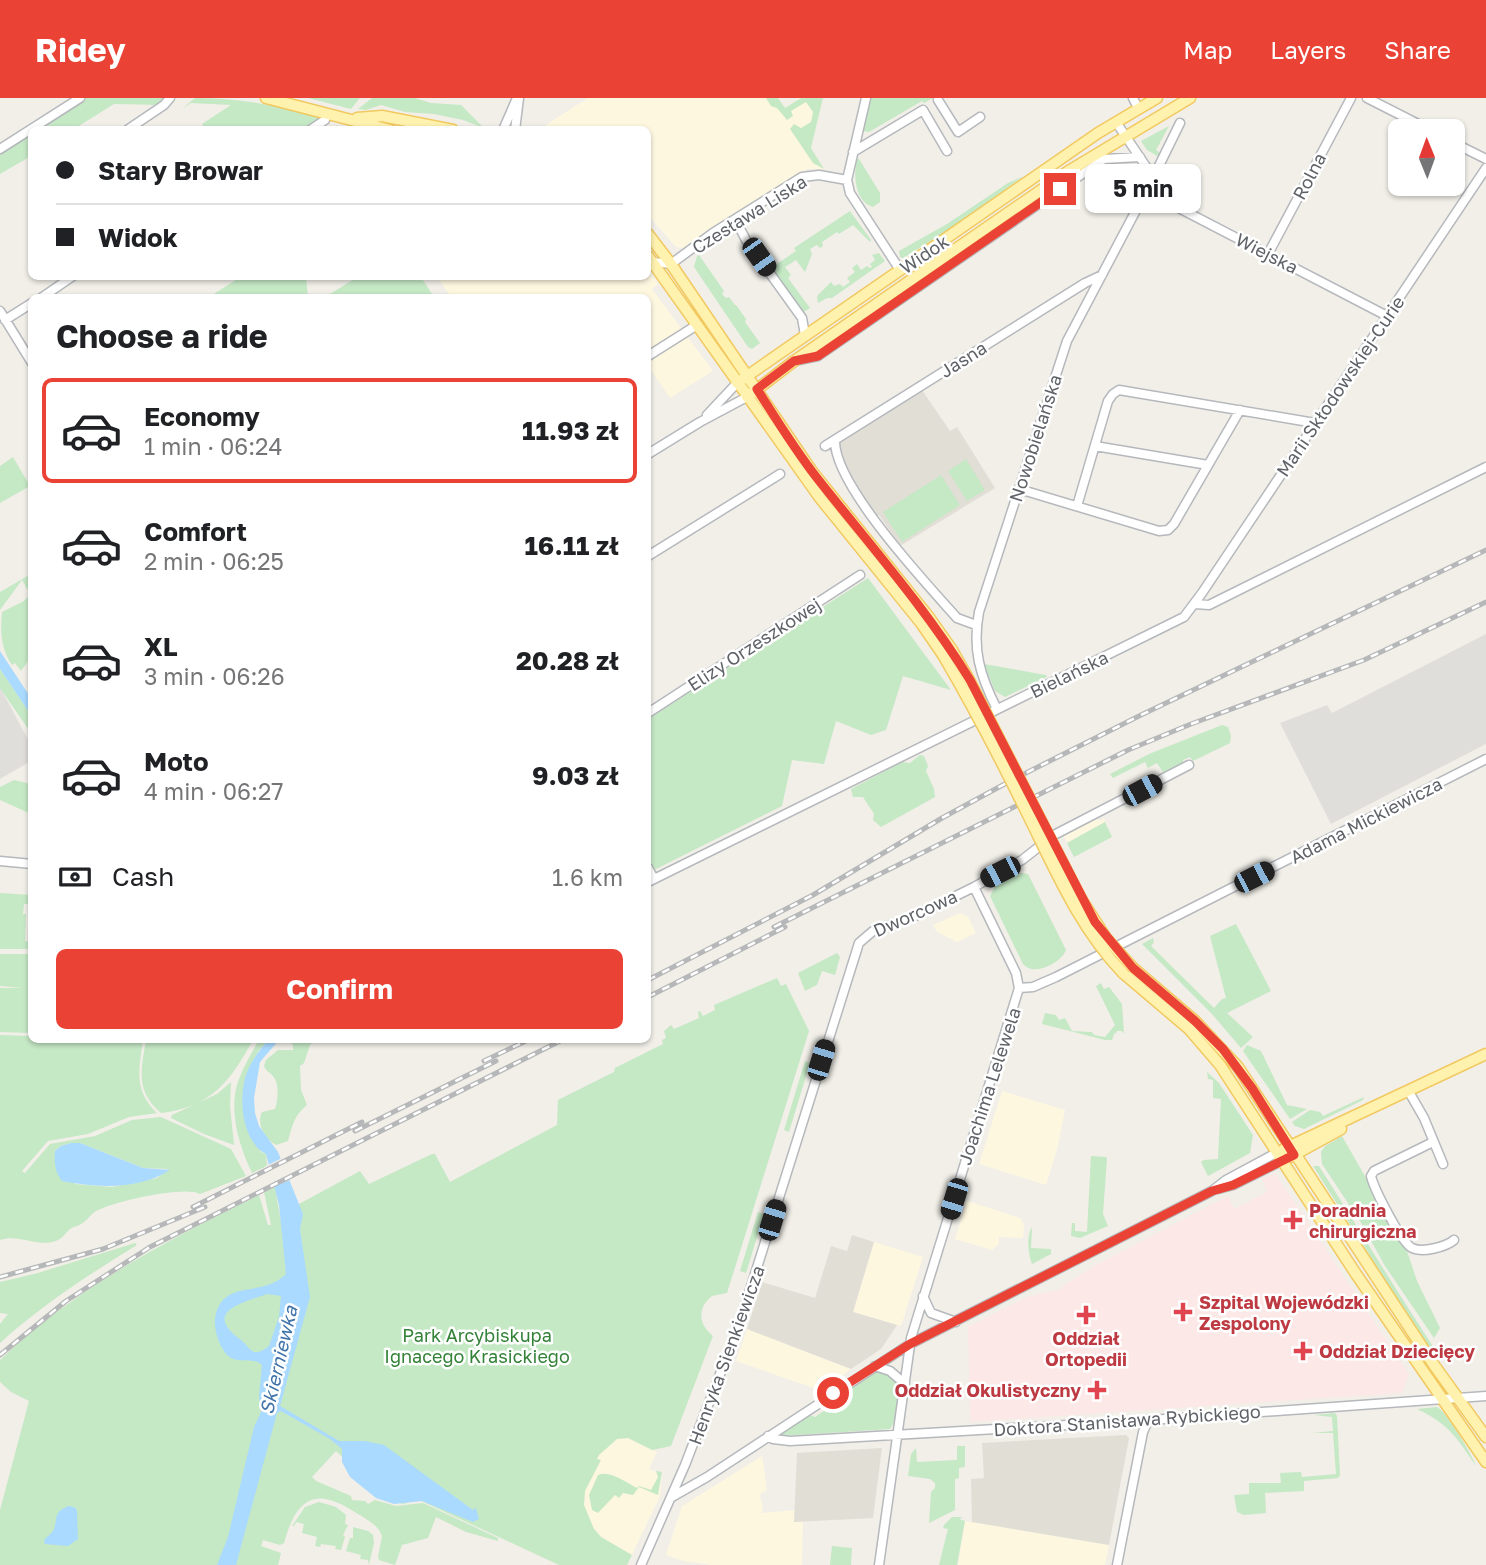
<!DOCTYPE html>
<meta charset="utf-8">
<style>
body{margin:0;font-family:"Golos Text",sans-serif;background:#f2f2f2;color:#202124;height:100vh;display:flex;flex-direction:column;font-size:26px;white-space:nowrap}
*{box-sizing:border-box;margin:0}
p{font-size:23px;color:#757577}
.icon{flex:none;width:38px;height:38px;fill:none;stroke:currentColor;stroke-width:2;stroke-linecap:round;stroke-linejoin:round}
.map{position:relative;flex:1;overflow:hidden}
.details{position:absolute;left:28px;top:196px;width:623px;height:749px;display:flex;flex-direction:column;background:#fff;border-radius:10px;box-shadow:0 2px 5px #0004}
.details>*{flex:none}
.hud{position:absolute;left:28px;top:28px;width:623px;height:154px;border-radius:10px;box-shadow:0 2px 5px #0004;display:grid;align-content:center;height:154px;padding:0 28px;background:#fff}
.needle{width:46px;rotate:359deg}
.controls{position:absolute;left:1388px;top:21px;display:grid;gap:14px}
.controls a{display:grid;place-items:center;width:77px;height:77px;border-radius:10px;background:#fff;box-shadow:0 2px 5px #0004;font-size:35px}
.end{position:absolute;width:32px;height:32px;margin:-16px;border:9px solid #ea4335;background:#fff;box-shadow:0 0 0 4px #fff}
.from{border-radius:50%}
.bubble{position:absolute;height:49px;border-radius:10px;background:#fff;box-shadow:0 2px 5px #0004;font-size:23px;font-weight:700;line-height:49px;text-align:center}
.car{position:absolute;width:21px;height:42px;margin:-21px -10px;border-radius:9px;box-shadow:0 0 5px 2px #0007;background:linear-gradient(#222 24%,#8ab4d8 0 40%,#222 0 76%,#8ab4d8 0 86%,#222 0)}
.hud b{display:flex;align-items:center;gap:24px;height:66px;font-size:26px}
.hud b+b{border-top:2px solid #e0e0e0}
.hud i{width:18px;height:18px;background:#202124}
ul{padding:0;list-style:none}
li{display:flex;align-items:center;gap:21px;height:105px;margin:0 14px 10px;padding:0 14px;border:4px solid transparent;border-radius:10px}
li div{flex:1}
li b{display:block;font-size:26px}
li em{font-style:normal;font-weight:700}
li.current{border-color:#ea4335}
li>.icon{width:63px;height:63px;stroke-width:1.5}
h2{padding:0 28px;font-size:32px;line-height:84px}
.pay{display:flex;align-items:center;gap:18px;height:77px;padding:0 28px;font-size:26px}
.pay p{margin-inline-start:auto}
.primary-button{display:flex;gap:14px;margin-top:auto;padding:14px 28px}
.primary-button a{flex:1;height:80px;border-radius:10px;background:#ea4335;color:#fff;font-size:28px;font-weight:700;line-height:80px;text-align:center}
header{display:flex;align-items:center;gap:42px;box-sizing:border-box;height:98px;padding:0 35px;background:#ea4335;color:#fff}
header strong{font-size:33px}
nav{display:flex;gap:38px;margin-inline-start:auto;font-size:24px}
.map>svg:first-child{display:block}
.commercial{fill:#fef7e0}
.industrial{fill:#e0deda}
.education{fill:#e1ded6}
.medical{fill:#fce8e6}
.green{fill:#c5e8c5;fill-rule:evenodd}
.water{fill:#aadaff;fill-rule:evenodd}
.pier{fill:#f1efe8}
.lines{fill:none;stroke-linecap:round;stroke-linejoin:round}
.minor-casing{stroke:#b5b8bc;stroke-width:11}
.major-casing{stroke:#f2c960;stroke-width:13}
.minor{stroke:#fff;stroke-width:8}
.major{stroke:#fff2af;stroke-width:10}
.rail-casing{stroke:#b6b7b8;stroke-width:5}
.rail{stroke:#fff;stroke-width:2.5;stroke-dasharray:8;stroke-linecap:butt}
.major-bridge-casing{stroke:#f2c960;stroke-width:13;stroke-linecap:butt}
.major-bridge{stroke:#fff2af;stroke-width:10}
.route{stroke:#ea4335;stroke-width:9}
.health-dot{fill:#e0444e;stroke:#fff;stroke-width:2.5}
.labels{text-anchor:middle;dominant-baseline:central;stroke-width:5;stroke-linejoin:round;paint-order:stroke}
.street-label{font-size:18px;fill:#5f6368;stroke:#fff}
.health-label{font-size:18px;font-weight:bold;fill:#be3a42;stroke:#fff;text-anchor:start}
.park-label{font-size:18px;fill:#348238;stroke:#fff}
.water-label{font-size:19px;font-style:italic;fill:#4174aa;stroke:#fff}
</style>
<header>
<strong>Ridey</strong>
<nav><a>Map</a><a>Layers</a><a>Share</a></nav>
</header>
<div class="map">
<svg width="1486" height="1467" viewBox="0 0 1486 1467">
<rect width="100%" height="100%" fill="#f1efe8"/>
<path class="commercial" d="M588 0H778L785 10 800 0H823L811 50 824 71H807L683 150 676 149 648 117V32H538Z
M648 172 658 186 652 191 713 273 670 300 648 268V200L451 199 437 179 648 178Z
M1097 719 1099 723 1104 721 1105 724 1067 745 1064 738Z
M960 815 968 819 976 835 957 844 937 834 933 827Z
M1002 993 1065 1012 1057 1052 1046 1087 979 1066Z
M967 1103 1020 1120 1024 1126 1023 1140 999 1139V1146L992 1152 955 1141Z
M874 1144 923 1159 901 1228 853 1214Z
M747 1231 851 1271 822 1293 736 1263Z
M628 1340 657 1354 649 1371 662 1376 660 1398 632 1457 601 1439 594 1431 584 1407 585 1393 600 1363 597 1361 599 1357 617 1341Z
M762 1358 767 1392 760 1396 763 1412 761 1415 795 1412 794 1423H803L802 1467H712L683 1463 666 1457 682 1408Z
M965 1423 1109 1447 1105 1467H958Z"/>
<path class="industrial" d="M1486 536V646L1331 726 1280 625 1327 607 1332 615Z
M0 589 32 649 31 663 0 681Z"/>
<path class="education" d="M922 292 950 333 957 329 995 390 900 448 879 417 874 419 829 351Z
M852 1137 874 1144 853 1214 897 1227 881 1251 851 1271 747 1231 762 1184 815 1200 831 1148 847 1153Z
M1126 1337 1129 1340 1109 1447 972 1424 971 1381 984 1380 982 1345Z
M882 1350 873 1420 794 1424 797 1355Z"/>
<path class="medical" d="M1275 1075 1409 1276 1402 1295 970 1324 968 1229 1027 1199 1062 1191 1063 1188 1094 1168 1228 1098 1234 1111 1267 1094 1262 1081Z"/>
<path class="green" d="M83 0H163L164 2 160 7 114 6 74 31 34 32Z
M195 0C238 0 276 7 318 19V22L304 31H205L202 26 231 7 191 5 182 11Z
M308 0H360L351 11Z
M372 0H415L431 5 461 7 484 30 463 22 434 16 405 14 381 7 366 12 358 11Z
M766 0H778L785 10 801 0H823L811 50 824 71 813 65 790 31 794 26 801 30 811 24 813 14 806 4 791 13 793 18 787 22 777 10 771 8Z
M871 0H933L924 5 922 3 869 34 863 33Z
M1169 28 1156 52 1160 55 1159 59 1147 52 1141 43Z
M31 33V58L0 76V53Z
M857 61H859L880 95V104L873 109C855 104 853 77 857 61Z
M1024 78 949 132 903 160 900 159 899 153 947 126 1008 85Z
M850 113 871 142 870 144 853 127 839 136 837 134 822 144 823 148 820 150 817 147 810 151 812 156 805 174 796 162 785 169 791 177 788 180 810 210 802 215 752 143 755 141 774 168 796 153 794 150Z
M879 155 885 163 832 200H827L818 205 817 198 831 184 834 188 840 186 843 189 850 184 847 180 855 174 852 170 857 166 861 172 867 168 870 170 872 169 870 166 875 162 872 157Z
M699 157 724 193 722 196 726 200 729 199 735 207H736L746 221 745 224 760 245 752 251 748 249 694 169 697 158Z
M242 178 306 179 308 199H209Z
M359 178 421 179 434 199H325Z
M13 359 30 388 0 405V368Z
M966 361 985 392 967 403 948 373Z
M941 377 960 407 902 444 883 414Z
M31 476V559L21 573 15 565 12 567C1 551 0 533 2 514L24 503 30 496 22 482 0 512V494Z
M868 480 951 592 903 578 886 632 871 637 836 623 824 666 792 662 782 708 654 772 648 762V621Z
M984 566 1046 577 1047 579 1005 599 995 593Z
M0 571 31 617V635L0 590Z
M1222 627 1228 629 1231 638 1230 645 1193 663 1190 659 1183 662V667L1164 676 1157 665 1148 670 1145 664 1113 680 1110 676 1149 656Z
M920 657 924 658 928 668 926 673 934 691 935 699 881 729 873 722 874 716 863 699H853L851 691 902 664 910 665Z
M14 682 31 686V716L0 702V689Z
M1105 724 1112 739 1074 759 1067 745Z
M1021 775 1028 776 1066 852C1061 865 1034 879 1023 866L990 798 995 788Z
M0 795 31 797V806H24L23 816H26L25 843 31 844V840V851H0Z
M1236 826 1271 893 1227 915 1253 939 1241 950 1212 916 1142 846 1153 840 1154 844 1151 848 1214 910 1222 901 1226 900 1210 838Z
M837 855 840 859 835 877 822 873 817 887 805 893 798 875Z
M0 856H31V935L0 934V890H23L0 888Z
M777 880 781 888 786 886 809 933 727 1195 712 1198C697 1210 698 1226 713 1238L671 1348 652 1352 628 1340 617 1341 599 1357 597 1361 601 1362 585 1393 584 1407 594 1431 601 1439 632 1457 627 1467H559L417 1401 404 1406 390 1403 336 1353 312 1379 316 1383 351 1398 352 1402 365 1403 368 1406 375 1402 396 1408 423 1405 498 1440V1443L466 1434 436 1419 428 1440 402 1447 395 1467 379 1462 378 1459 382 1438C378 1427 368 1422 358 1416 316 1388 297 1398 284 1445L280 1447 263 1442 261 1448 281 1455 278 1467H0V1412L29 1303 11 1294 0 1284V1262C75 1190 166 1143 259 1097L268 1127H271L264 1094 275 1089 281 1124 299 1106 360 1073 369 1086 432 1056H435L450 1084 557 1027 558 1002 614 974 615 970 663 946 662 942 666 940 664 933 671 927 674 931 699 920 698 914 700 913 703 918 715 912 714 907Z
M1101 885 1104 891 1109 889 1122 906 1124 936 1122 933H1117L1116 935 1114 936 1112 942H1105L1042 926 1045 915 1056 917 1059 922 1065 920 1072 933 1092 934 1094 937 1105 939 1115 927 1096 888Z
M0 937 31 938 32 942H143C139 971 133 992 157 1015L129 1019 88 1036 48 1043 22 1073 25 1075 50 1046 95 1038 132 1022 161 1019 231 1051 246 1078 200 1096C185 1087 112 1104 96 1113 91 1116 88 1121 84 1124 80 1128 74 1128 70 1131 66 1134 63 1140 58 1142 40 1151 19 1135 0 1142ZM71 1045H80L143 1070 168 1071 157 1080 112 1089 75 1086 55 1053 61 1048Z
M146 942H253C230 983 212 1009 161 1015 135 993 141 972 146 942Z
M259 942H268L258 954 247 976 261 1054 266 1056 267 1068 252 1075C240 1050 229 1016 237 987 242 971 251 956 259 942Z
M285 942H315L310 947 304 965 300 968 301 992 307 1007C294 1018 293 1026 288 1043L276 1047C265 1041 256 1026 262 1014L275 1011C278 1002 279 989 275 981 272 975 266 974 264 968L266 962 278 952H293V947Z
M1247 947 1261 953 1287 1007 1307 1011 1290 1021 1243 953Z
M805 963 810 965 789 1034 784 1032Z
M1207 974 1219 985 1253 1037 1250 1055 1208 1078 1201 1064 1204 1062 1218 1061 1221 1001 1213 1000V982L1208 981Z
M231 984 230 1008 234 1047 204 1036 171 1020 172 1017 217 996Z
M1364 999 1363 1002 1304 1031 1295 1028 1292 1024 1310 1012 1320 1014 1323 1018Z
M1342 1038 1406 1150 1417 1183 1440 1230 1434 1240 1385 1168 1360 1123 1322 1066 1321 1054 1325 1048Z
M1091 1058 1106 1059 1107 1061 1103 1116 1108 1128 1080 1140 1071 1138 1072 1125H1075V1133L1087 1134Z
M1313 1068H1319C1359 1131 1397 1194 1438 1256L1436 1262Z
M758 1114 764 1116 746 1175 740 1173Z
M1032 1129 1031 1150 1051 1151V1156L1032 1166C1028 1155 1026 1139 1032 1129Z
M135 1145 137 1147C88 1177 42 1207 0 1245V1226L8 1216 0 1215V1184L38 1175Z
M879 1273 894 1279C901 1292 899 1319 890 1331L781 1338 783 1333 810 1317 815 1319 834 1306 830 1303 871 1276Z
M1437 1309C1446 1313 1473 1358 1476 1368 1457 1340 1449 1326 1417 1311Z
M1335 1315 1337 1318 1340 1377 1338 1380 1304 1383V1393L1265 1395 1266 1415 1244 1417 1237 1414 1234 1397 1249 1396V1385H1281L1280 1375 1301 1374 1302 1379 1336 1376 1333 1335H1312L1333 1333 1332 1319 1314 1317Z
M957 1348H965V1369L959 1370V1380L955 1381V1412L929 1425 931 1394 935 1390V1385L930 1381 908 1378 911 1356 916 1350 917 1364 957 1362Z
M656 1373 662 1374 658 1397 639 1389 633 1397 623 1395 619 1400 615 1397 598 1415 592 1412 589 1397 598 1377C610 1372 625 1384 637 1390L639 1388 651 1392 658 1379Z
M319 1404 336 1409 346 1417 345 1426 348 1427 343 1437 345 1439 341 1452 335 1451 336 1448 321 1446 320 1449 315 1448 317 1439 302 1435 304 1426 296 1424 294 1428H292L305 1409Z
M952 1419H963L959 1421 965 1423 957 1467H939L948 1431 943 1430 944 1427Z
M353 1429 368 1433 373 1437 374 1445 369 1467 368 1462 360 1461 361 1457 346 1453 350 1440H353Z
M832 1448 852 1450 851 1467H830Z"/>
<path class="water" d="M0 553 31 600V617L0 571Z
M268 942H279L260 964 254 1000 255 1015 259 1028 278 1054 303 1116 300 1131 310 1199 280 1308 339 1343H365L384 1347 473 1412 476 1410 479 1421 473 1424 422 1403 394 1406 376 1400 350 1379 342 1364V1351L330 1341 281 1313 277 1315 236 1467H217L228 1439 254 1329 261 1314 259 1298 262 1267C252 1258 237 1267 227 1257 219 1248 214 1233 215 1221 221 1179 262 1201 286 1176L279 1107 266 1056C242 1043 239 1004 245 980 249 966 259 953 268 942ZM267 1196 281 1198 279 1219 269 1248C265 1251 260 1255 254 1254 249 1252 246 1246 241 1242 202 1214 241 1205 267 1196Z
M71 1045H80L143 1070 170 1072C139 1092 97 1090 62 1083 55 1074 54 1065 55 1053L61 1048Z
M69 1408 76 1410 77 1414 78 1441 68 1448 45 1446 44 1442C46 1439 50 1437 53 1433 59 1421 52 1414 69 1408Z"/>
<path class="pier" d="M282 1060 291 1081 271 1090 264 1069Z"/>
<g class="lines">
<defs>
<path id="minor" d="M866 0 847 82 850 95 900 172
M1133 0 1138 10
M1367 0 1432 33
M938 2 958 34 980 19
M127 32 164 7 170 0
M310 32 325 22 327 16
M503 32 517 0
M515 32 519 0
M1452 44 1486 61
M0 51 80 0
M853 54 923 12 947 53
M1152 82 1180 25
M1146 93 1387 218
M735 121 746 142 802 220 805 237
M1268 156 1351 0
M653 164 671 166 713 135 802 79 819 77 847 82
M41 200 73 178
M0 213 32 265
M5 222 32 205
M648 258 697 227
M794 263 818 258 1104 61 1140 59
M707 317 737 285
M835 342C833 386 926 485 957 520L976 527
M825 348 1085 185 1102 177
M1095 348 1208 367
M648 356 700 324 747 299
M1019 391 1159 433 1168 432 1174 426 1240 312
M1077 408 1108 303 1113 296 1119 292 1315 325
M648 458 780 376
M1195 506 1209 507 1486 369
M997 611C980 578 972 551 979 514L1067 243 1152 82 1147 70 1116 24
M648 615 860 477
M0 763 32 766
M648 770 654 781
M648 784 1184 519 1202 495 1486 70
M1019 890 1033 889 1056 879 1486 661
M1409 994 1424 1020 1443 1066
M1433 1044 1374 1073 1371 1078C1374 1091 1401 1144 1412 1150 1422 1155 1446 1149 1454 1142
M1218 1091 1233 1087 1283 1062
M923 1198 931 1215 956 1224
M875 1268 890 1273 905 1286
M768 1338 773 1341 790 1343 1137 1323 1486 1298
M672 1399 707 1379 910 1246 1212 1093 1226 1082 1278 1054
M641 1467 685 1367 739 1227 859 845 873 833 915 818 974 789 1022 762 1054 737 1189 667
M879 1467 911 1240 1019 890 1016 875 974 789
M1117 1467 1143 1334 1149 1321"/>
<path id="major" d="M266 0 390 32
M357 20 382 18 453 32
M648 136 671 166 811 372 928 518 952 552
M648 158 820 400 921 525 943 557
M737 285 1098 35 1157 0
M747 299 794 263 1067 74 1190 0
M1133 870 1195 923 1238 969 1434 1267 1486 1339
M1123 875 1189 931 1220 967 1356 1176 1486 1364
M1284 1051 1486 956
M1290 1059 1341 1031"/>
</defs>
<use href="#minor" class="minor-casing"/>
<use href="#major" class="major-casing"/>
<use href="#minor" class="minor"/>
<use href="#major" class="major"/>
<defs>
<path id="rail" d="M774 829 1128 652 1191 626 1364 562 1486 504
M648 882 813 797 942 720 1012 682 1141 617 1486 452
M648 899 785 829
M484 963 528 942
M355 1033 496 963
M193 1109 362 1024
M0 1179 103 1151 205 1109
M0 1257 66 1203 150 1149 562 942"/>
</defs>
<use href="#rail" class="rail-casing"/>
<use href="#rail" class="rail"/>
<defs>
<path id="major-bridge" d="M952 552 969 582 1081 801 1106 840 1133 870
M943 557C974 610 1002 664 1029 719 1056 774 1080 830 1123 875"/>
</defs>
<use href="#major-bridge" class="major-bridge-casing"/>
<use href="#major-bridge" class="major-bridge"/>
</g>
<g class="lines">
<path class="route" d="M833 1295 910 1246 1212 1093 1233 1087 1294 1057 1252 990 1223 951 1195 923 1133 870 1095 824 970 582C925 509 869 446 817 380 795 352 776 321 757 291L794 263 818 258 1060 91"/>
</g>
<g class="health-dot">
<path d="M1289.5 1111.5h7v7h7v7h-7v7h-7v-7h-7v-7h7z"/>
<path d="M1179.5 1203.5h7v7h7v7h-7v7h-7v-7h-7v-7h7z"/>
<path d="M1082.5 1206.5h7v7h7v7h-7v7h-7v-7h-7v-7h7z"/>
<path d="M1299.5 1242.5h7v7h7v7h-7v7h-7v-7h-7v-7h7z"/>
<path d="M1093.5 1281.5h7v7h7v7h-7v7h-7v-7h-7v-7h7z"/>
</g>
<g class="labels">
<g class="street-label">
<text transform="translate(1309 78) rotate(-62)">Rolna</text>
<text transform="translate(749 116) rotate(-32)">Czesława Liska</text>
<text transform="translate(1267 155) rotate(27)">Wiejska</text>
<text transform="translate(924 156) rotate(-34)">Widok</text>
<text transform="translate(963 261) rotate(-32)">Jasna</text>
<text transform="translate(1340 288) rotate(-56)">Marii Skłodowskiej-Curie</text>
<text transform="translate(1035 340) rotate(-72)">Nowobielańska</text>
<text transform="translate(754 546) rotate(-33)">Elizy Orzeszkowej</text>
<text transform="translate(1069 576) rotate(-26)">Bielańska</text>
<text transform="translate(1366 722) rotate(-27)">Adama Mickiewicza</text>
<text transform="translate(915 815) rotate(-24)">Dworcowa</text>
<text transform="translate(989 988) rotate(-72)">Joachima Lelewela</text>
<text transform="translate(726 1257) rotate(-70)">Henryka Sienkiewicza</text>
<text transform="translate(1127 1322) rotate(-4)">Doktora Stanisława Rybickiego</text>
</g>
<g class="health-label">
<text x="1309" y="1112">Poradnia<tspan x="1309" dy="21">chirurgiczna</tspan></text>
<text x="1199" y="1204">Szpital Wojewódzki<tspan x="1199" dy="21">Zespolony</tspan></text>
<text x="1086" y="1240" text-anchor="middle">Oddział<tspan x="1086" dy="21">Ortopedii</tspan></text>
<text x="1319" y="1253">Oddział Dziecięcy</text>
<text x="1081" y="1292" text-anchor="end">Oddział Okulistyczny</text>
</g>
<g class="park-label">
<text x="477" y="1237">Park Arcybiskupa<tspan x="477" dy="21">Ignacego Krasickiego</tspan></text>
</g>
<g class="water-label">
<text transform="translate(278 1262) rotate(-77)">Skierniewka</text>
</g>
</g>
</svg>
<div class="controls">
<a><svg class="needle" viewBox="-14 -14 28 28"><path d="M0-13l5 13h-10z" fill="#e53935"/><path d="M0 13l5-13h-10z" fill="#757577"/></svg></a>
</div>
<i class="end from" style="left:833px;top:1295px"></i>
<i class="end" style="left:1060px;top:91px"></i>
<div class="bubble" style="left:1085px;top:66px;width:116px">5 min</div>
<i class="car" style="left:759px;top:159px;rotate:145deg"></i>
<i class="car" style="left:1142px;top:692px;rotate:62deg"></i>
<i class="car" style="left:1000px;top:774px;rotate:243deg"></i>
<i class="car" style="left:1254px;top:779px;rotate:63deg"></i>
<i class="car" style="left:821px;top:962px;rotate:17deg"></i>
<i class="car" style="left:954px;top:1101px;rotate:197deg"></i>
<i class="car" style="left:772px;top:1122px;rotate:17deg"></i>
<div class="hud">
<b><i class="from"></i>Stary Browar</b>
<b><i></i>Widok</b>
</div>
<section class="details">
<h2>Choose a ride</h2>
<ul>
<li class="current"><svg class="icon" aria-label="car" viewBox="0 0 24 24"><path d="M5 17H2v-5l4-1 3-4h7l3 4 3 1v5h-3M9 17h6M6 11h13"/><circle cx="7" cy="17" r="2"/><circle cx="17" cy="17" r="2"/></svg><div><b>Economy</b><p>1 min · 06:24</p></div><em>11.93 zł</em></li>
<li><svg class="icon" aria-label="car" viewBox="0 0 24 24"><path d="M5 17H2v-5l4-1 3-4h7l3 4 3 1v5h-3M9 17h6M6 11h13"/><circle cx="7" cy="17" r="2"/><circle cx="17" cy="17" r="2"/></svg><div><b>Comfort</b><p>2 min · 06:25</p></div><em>16.11 zł</em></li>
<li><svg class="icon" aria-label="car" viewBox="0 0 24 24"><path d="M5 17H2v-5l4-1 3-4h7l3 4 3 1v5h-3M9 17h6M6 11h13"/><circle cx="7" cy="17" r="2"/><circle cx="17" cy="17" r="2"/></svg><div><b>XL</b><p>3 min · 06:26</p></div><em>20.28 zł</em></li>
<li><svg class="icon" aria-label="car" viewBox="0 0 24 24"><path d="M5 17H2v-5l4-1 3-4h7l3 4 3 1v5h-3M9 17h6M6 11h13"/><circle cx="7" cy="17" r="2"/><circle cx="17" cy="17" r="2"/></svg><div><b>Moto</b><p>4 min · 06:27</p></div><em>9.03 zł</em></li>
</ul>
<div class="pay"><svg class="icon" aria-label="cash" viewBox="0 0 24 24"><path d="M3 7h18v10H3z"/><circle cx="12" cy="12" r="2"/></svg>Cash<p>1.6 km</p></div>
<div class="primary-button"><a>Confirm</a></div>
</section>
</div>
